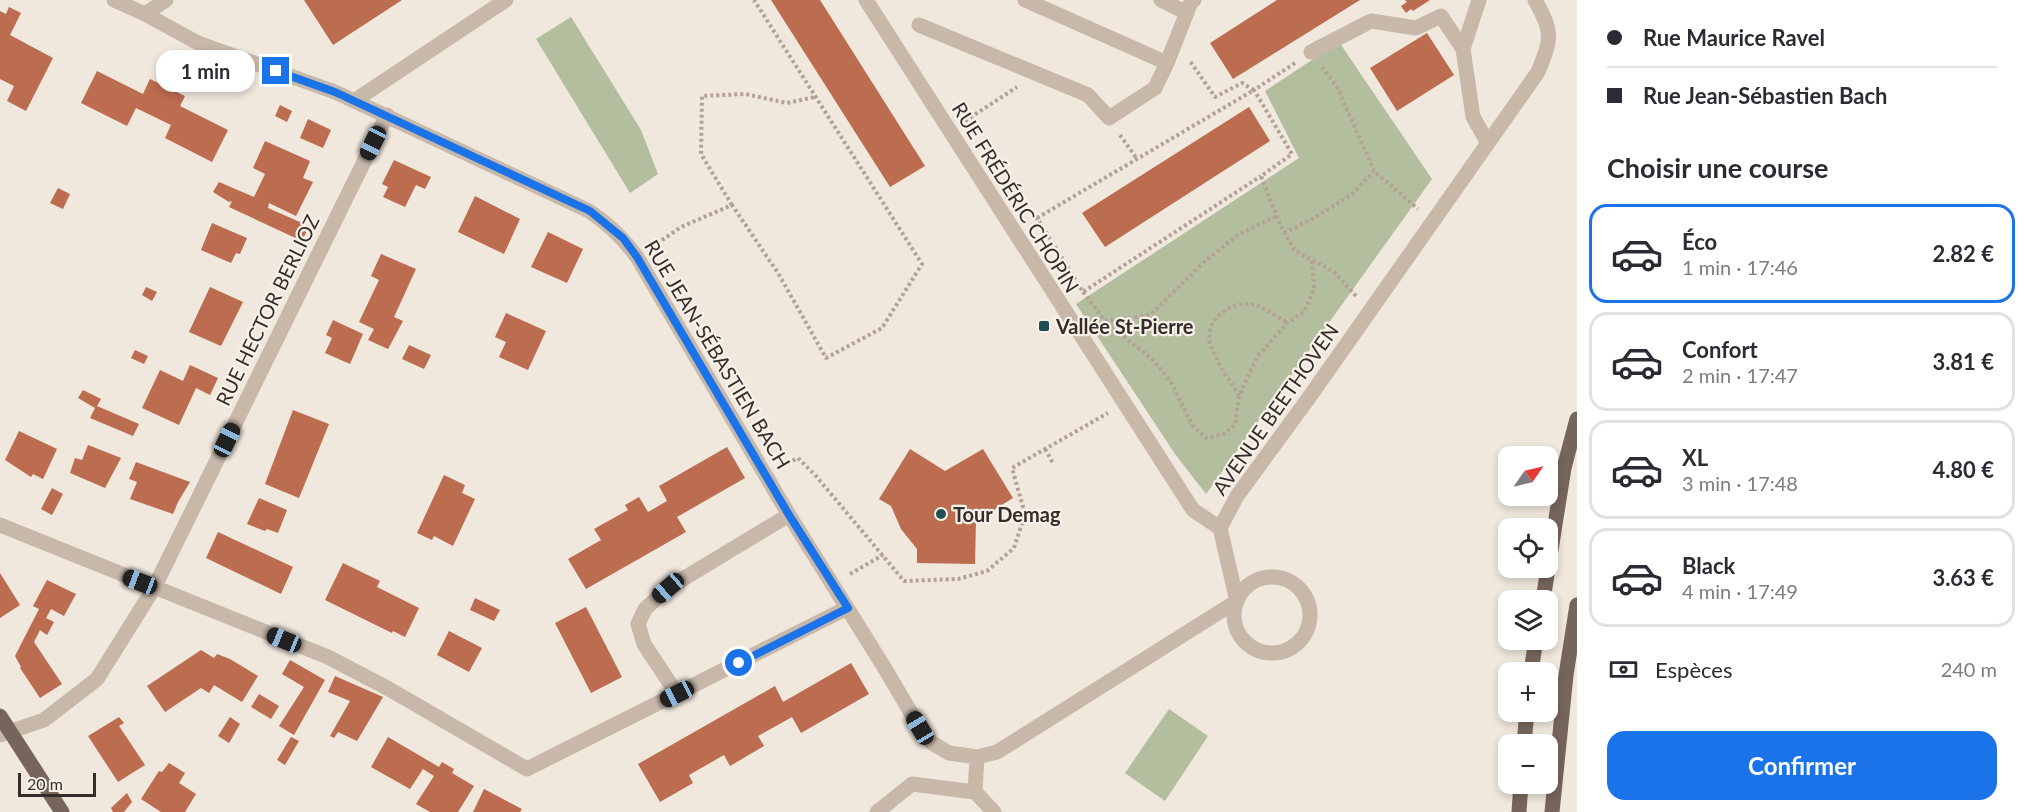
<!DOCTYPE html>
<html lang="fr">
<meta charset="utf-8">
<style>
body{margin:0;font-family:Lato,sans-serif;background:#f7f7f7;color:#2b2b33;height:100vh;display:flex;flex-direction:column;font-size:22px;white-space:nowrap}
*{box-sizing:border-box;margin:0}
p{font-size:20px;color:#7c7c81}
.icon{flex:none;width:33px;height:33px;fill:none;stroke:currentColor;stroke-width:2;stroke-linecap:round;stroke-linejoin:round}
.map{position:relative;flex:1;overflow:hidden}
.details{display:flex;flex-direction:column;background:#fff;width:450px}
.details>*{flex:none}
.guide{display:grid;align-content:center;height:132px;padding:0 30px;background:#fff}
.needle{width:39px;rotate:56deg}
.fabs{position:absolute;left:1498px;top:446px;display:grid;gap:12px}
.fabs a{display:grid;place-items:center;width:60px;height:60px;border-radius:12px;background:#fff;box-shadow:0 3px 9px #0003;font-size:30px}
.scale{position:absolute;left:18px;bottom:15px;width:78px;box-sizing:border-box;padding-left:6px;border:3px solid #352d29;border-top:0;font-size:16px;line-height:21px;white-space:nowrap;color:#352d29;-webkit-text-stroke:4px #f8f1e9;paint-order:stroke}
.end{position:absolute;width:27px;height:27px;margin:-14px;border:8px solid #1a73e8;background:#fff;box-shadow:0 0 0 3px #fff}
.from{border-radius:50%}
.bubble{position:absolute;height:42px;border-radius:18px;background:#fff;box-shadow:0 3px 9px #0003;font-size:20px;font-weight:700;line-height:42px;text-align:center}
.car{position:absolute;width:18px;height:36px;margin:-18px -9px;border-radius:8px;box-shadow:0 0 4px 2px #0007;background:linear-gradient(#222 24%,#8ab4d8 0 40%,#222 0 76%,#8ab4d8 0 86%,#222 0)}
.guide b{display:flex;align-items:center;gap:21px;height:57px;font-size:22px}
.guide b+b{border-top:2px solid #e1e1e2}
.guide i{width:15px;height:15px;background:#2b2b33}
ul{padding:0;list-style:none}
li{display:flex;align-items:center;gap:18px;height:99px;margin:0 12px 9px;padding:0 18px;border:3px solid #e1e1e2;border-radius:18px}
li div{flex:1}
li b{display:block;font-size:22px}
li em{font-style:normal;font-weight:700}
li.selected{border-color:#1a73e8}
li>.icon{width:54px;height:54px;stroke-width:1.5}
h2{padding:0 30px;font-size:27px;line-height:72px}
.pay{display:flex;align-items:center;gap:15px;height:66px;padding:0 30px;font-size:22px}
.pay p{margin-inline-start:auto}
.cta{display:flex;gap:12px;margin-top:auto;padding:12px 30px}
.cta a{flex:1;height:69px;border-radius:18px;background:#1a73e8;color:#fff;font-size:24px;font-weight:700;line-height:69px;text-align:center}
main{display:flex;flex:1;min-height:0}
.map>svg:first-child{display:block}
.green{fill:#b2be9e}
.building{fill:#bc6c4f}
.lines{fill:none;stroke-linecap:round;stroke-linejoin:round}
.path{stroke:#b3a294;stroke-width:4;stroke-dasharray:3 3;stroke-linecap:butt}
.minor{stroke:#c7b8aa;stroke-width:15}
.major{stroke:#76655b;stroke-width:15}
.route{stroke:#1a73e8;stroke-width:8}
.poi-dot{fill:#214f53;stroke:#f8f1e9;stroke-width:2}
.labels{text-anchor:middle;dominant-baseline:central;stroke-width:4.5;stroke-linejoin:round;paint-order:stroke}
.street-label{font-size:20px;fill:#352d29;stroke:#f8f1e9}
.poi-label{font-size:20px;font-weight:bold;fill:#352d29;stroke:#f8f1e9;text-anchor:start}
</style>
<main>
<div class="map">
<svg width="1577" height="812" viewBox="0 0 1577 812">
<rect width="100%" height="100%" fill="#f0e7dd"/>
<path class="green" d="M571 17 641 130 658 174 630 193 536 39Z
M1339 42 1432 179 1206 494 1175 454 1076 304 1299 158 1265 91Z
M1169 709 1208 736 1165 801 1125 773Z"/>
<path class="building" d="M304 0H402L333 45Z
M771 0H820L925 166 890 187Z
M1277 0H1360L1233 79 1210 43Z
M1405 0H1430L1413 11 1411 9 1406 13 1401 6 1407 2Z
M9 7 21 13 10 35 53 58 26 111 7 101 14 86 0 79V11L6 14Z
M1427 33 1454 75 1397 111 1370 68Z
M97 71 143 94 150 79 185 96 180 106 228 130 212 162 165 138 171 125 136 108 127 126 81 103Z
M280 105 292 111 287 122 275 116Z
M1249 107 1270 141 1105 247 1082 213Z
M308 119 331 130 323 148 300 138Z
M265 141 310 161 303 178 313 182 296 216 269 203 268 208 309 226 302 241 229 207 232 201 229 202 213 192 219 182 254 197 265 174 253 168Z
M394 160 431 177 425 189 416 185 405 207 383 197 388 187 382 184Z
M58 188 70 194 63 209 50 203Z
M475 196 520 219 504 254 458 232Z
M212 223 247 238 240 254 236 253 231 263 201 250Z
M548 232 583 249 567 283 531 267Z
M381 254 416 269 394 317 403 321 388 349 368 340 374 329 359 322 379 280 371 276Z
M146 287 157 292 152 301 142 295Z
M210 287 243 302 221 346 189 332Z
M506 313 546 331 528 370 499 357 506 342 495 337Z
M333 320 363 334 350 364 325 353 332 338 326 335Z
M409 345 431 355 424 369 402 359Z
M135 350 148 356 144 364 131 358Z
M190 365 218 378 210 395 196 388 179 425 142 408 160 370 183 381Z
M83 390 101 399 97 406 139 424 133 436 90 418 95 408 78 398Z
M293 410 329 424 299 498 265 484Z
M19 431 57 449 43 479 33 474 31 477 5 460Z
M88 445 121 458 105 488 70 473 75 458 82 460Z
M727 447 745 478 677 517 686 532 586 589 568 559 601 540 594 529 628 510 625 505 639 497 648 512 667 501 659 486Z
M910 449 945 471 983 449 1013 498 976 521 975 564 917 563V549L901 529 891 506 879 499Z
M136 462 190 482 178 502 173 514 130 499 137 482 129 479Z
M444 475 465 485 462 493 475 499 453 546 434 536 432 540 417 533Z
M52 488 63 494 52 515 41 509Z
M259 498 287 510 278 533 267 529 265 531 247 524Z
M218 532 293 567 281 594 206 558Z
M343 563 380 581 377 587 419 608 405 637 393 631 392 633 325 600Z
M0 573 20 605 0 618Z
M47 580 76 594 64 616 51 609 46 618 54 622 47 635 40 630 34 642 62 684 40 698 20 668 21 667 15 656 39 609 33 606Z
M475 598 500 610 494 621 470 610Z
M586 607 622 677 591 693 555 623Z
M449 631 482 648 469 672 437 655Z
M201 650 214 658 217 654 230 659 258 676 242 702 214 685 209 693 201 688 165 712 147 686Z
M290 660 325 680 294 735 279 726 304 687 282 674Z
M851 663 869 694 801 733 792 717 758 736 764 746 730 766 724 755 689 775 693 783 660 802 638 764 775 686 783 702Z
M335 676 383 697 357 741 338 732 334 738 330 736 350 701 328 692Z
M259 694 279 706 271 719 251 707Z
M119 717 124 723 119 726 145 765 118 782 88 736Z
M230 717 240 724 229 743 218 736Z
M291 737 299 741 285 765 277 760Z
M388 737 439 767 442 762 454 769 452 773 474 786 458 812H430L416 804 434 776 423 769 410 789 371 767Z
M169 763 185 773 179 783 196 794 185 812H161L141 799 159 771 162 772Z
M484 789 522 809 520 812H473Z
M127 793 132 802 124 812H113L111 808Z"/>
<g class="lines">
<path class="path" d="M1295 63 1254 90 1292 154 1261 176 1281 227 1295 251 1333 271 1357 297
M1322 67 1338 89 1374 171 1418 209
M965 121 1017 87
M1120 135 1137 159
M732 205 701 154 702 96 745 94 787 103 815 97
M1037 218 1254 90 1242 83 1215 97 1190 61
M1035 219 1037 218 1083 292 1261 176
M1284 233 1316 217 1352 194 1374 171
M652 247 681 227 732 205 778 273 826 358 882 328 922 264 754 0
M1083 292 1105 321 1150 315 1203 263 1239 234 1277 216
M1105 321 1153 360 1171 382 1192 425 1206 438 1224 434 1235 425 1239 396 1257 357 1287 323 1304 312 1314 289 1312 260
M1239 396C1229 379 1216 362 1210 343 1204 319 1233 299 1255 305 1266 308 1277 317 1287 323
M1045 449 1053 463
M782 466 798 458 816 476 904 581 958 579 987 571 1014 548 1025 514 1012 468 1108 413
M850 574 883 555"/>
<path class="minor" d="M114 0 145 14 198 43 335 92 589 211C609 224 623 238 637 257L789 515 884 667 920 728 932 743 949 753 977 757 997 752 1237 601 1220 528 1237 496 1308 399 1538 72C1552 38 1553 32 1535 0
M866 0 1193 510 1220 528
M1025 0 1167 63
M1161 0 1187 13
M1479 0 1463 49 1473 117 1488 143
M145 14 166 0
M919 25 1088 95 1109 118 1155 88 1167 63 1191 2 1194 0
M1311 52 1371 21 1416 28 1441 16 1463 49
M354 101 506 0
M0 525 328 657 389 689 527 769 847 608
M1234 615a38 38 0 1 1 76 0a38 38 0 1 1-76 0Z
M677 694 644 644 638 624 645 609 668 588 789 515
M0 735 44 720 97 679 154 588 387 115
M975 792 994 812
M877 812 912 784 975 792 977 757"/>
<path class="major" d="M1543 600 1564 468 1577 419
M1531 672 1536 639
M0 716 62 812
M1524 744 1527 711
M1519 812 1521 783
M1552 812 1566 675 1577 605"/>
</g>
<g class="lines">
<path class="route" d="M276 71 335 92 590 211 623 238 637 257 789 515 848 608 739 663"/>
</g>
<g class="poi-dot">
<rect x="1038" y="320" width="12" height="12" rx="3"/>
<circle cx="941" cy="514" r="6"/>
</g>
<g class="labels">
<g class="street-label">
<text transform="translate(1016 197) rotate(58)">RUE FRÉDÉRIC CHOPIN</text>
<text transform="translate(267 310) rotate(-64)">RUE HECTOR BERLIOZ</text>
<text transform="translate(718 354) rotate(59)">RUE JEAN-SÉBASTIEN BACH</text>
<text transform="translate(1275 409) rotate(-55)">AVENUE BEETHOVEN</text>
</g>
<g class="poi-label">
<text x="1056" y="326">Vallée St-Pierre</text>
<text x="953" y="514">Tour Demag</text>
</g>
</g>
</svg>
<div class="fabs">
<a><svg class="needle" viewBox="-14 -14 28 28"><path d="M0-13l5 13h-10z" fill="#e53935"/><path d="M0 13l5-13h-10z" fill="#7c7c81"/></svg></a>
<a><svg class="icon" aria-label="locate" viewBox="0 0 24 24"><circle cx="12" cy="12" r="6"/><path d="M12 2v4M12 18v4M2 12h4M18 12h4"/></svg></a>
<a><svg class="icon" aria-label="layers" viewBox="0 0 24 24"><path d="M12 4l9 5-9 5-9-5zM3 14l9 5 9-5"/></svg></a>
<a>+</a>
<a>−</a>
</div>
<div class="scale">20 m</div>
<i class="end from" style="left:739px;top:663px"></i>
<i class="end" style="left:276px;top:71px"></i>
<div class="bubble" style="left:156px;top:50px;width:99px">1 min</div>
<i class="car" style="left:373px;top:143px;rotate:206deg"></i>
<i class="car" style="left:227px;top:440px;rotate:26deg"></i>
<i class="car" style="left:140px;top:582px;rotate:291deg"></i>
<i class="car" style="left:668px;top:588px;rotate:229deg"></i>
<i class="car" style="left:284px;top:640px;rotate:292deg"></i>
<i class="car" style="left:677px;top:694px;rotate:243deg"></i>
<i class="car" style="left:920px;top:728px;rotate:329deg"></i>
</div>
<section class="details">
<div class="guide">
<b><i class="from"></i>Rue Maurice Ravel</b>
<b><i></i>Rue Jean-Sébastien Bach</b>
</div>
<h2>Choisir une course</h2>
<ul>
<li class="selected"><svg class="icon" aria-label="car" viewBox="0 0 24 24"><path d="M5 17H2v-5l4-1 3-4h7l3 4 3 1v5h-3M9 17h6M6 11h13"/><circle cx="7" cy="17" r="2"/><circle cx="17" cy="17" r="2"/></svg><div><b>Éco</b><p>1 min · 17:46</p></div><em>2.82 €</em></li>
<li><svg class="icon" aria-label="car" viewBox="0 0 24 24"><path d="M5 17H2v-5l4-1 3-4h7l3 4 3 1v5h-3M9 17h6M6 11h13"/><circle cx="7" cy="17" r="2"/><circle cx="17" cy="17" r="2"/></svg><div><b>Confort</b><p>2 min · 17:47</p></div><em>3.81 €</em></li>
<li><svg class="icon" aria-label="car" viewBox="0 0 24 24"><path d="M5 17H2v-5l4-1 3-4h7l3 4 3 1v5h-3M9 17h6M6 11h13"/><circle cx="7" cy="17" r="2"/><circle cx="17" cy="17" r="2"/></svg><div><b>XL</b><p>3 min · 17:48</p></div><em>4.80 €</em></li>
<li><svg class="icon" aria-label="car" viewBox="0 0 24 24"><path d="M5 17H2v-5l4-1 3-4h7l3 4 3 1v5h-3M9 17h6M6 11h13"/><circle cx="7" cy="17" r="2"/><circle cx="17" cy="17" r="2"/></svg><div><b>Black</b><p>4 min · 17:49</p></div><em>3.63 €</em></li>
</ul>
<div class="pay"><svg class="icon" aria-label="cash" viewBox="0 0 24 24"><path d="M3 7h18v10H3z"/><circle cx="12" cy="12" r="2"/></svg>Espèces<p>240 m</p></div>
<div class="cta"><a>Confirmer</a></div>
</section>
</main>
